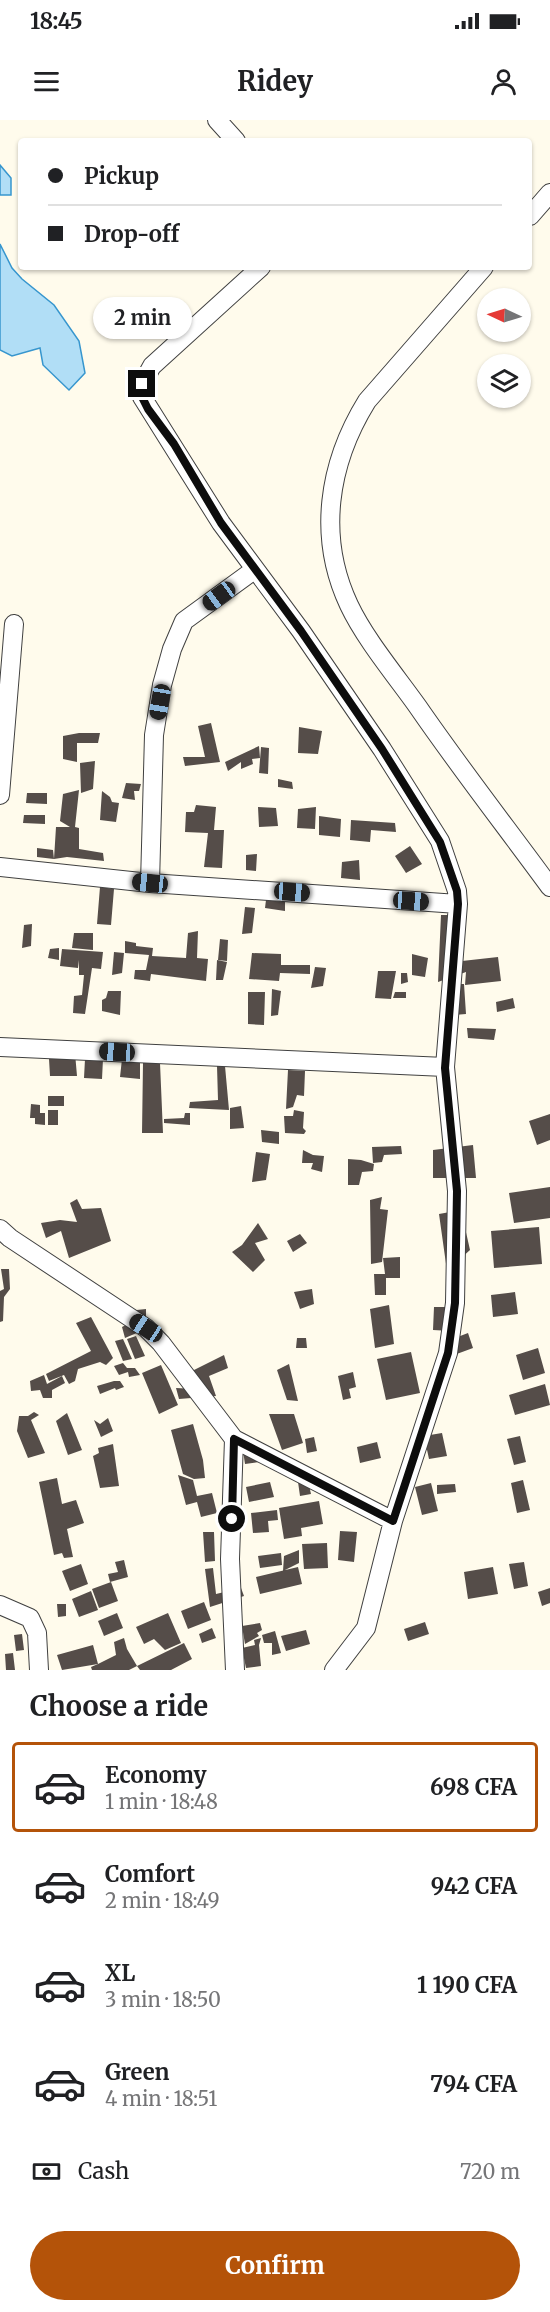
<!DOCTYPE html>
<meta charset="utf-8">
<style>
body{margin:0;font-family:Merriweather,serif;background:#f2f2f2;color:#202124;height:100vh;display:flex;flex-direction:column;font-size:22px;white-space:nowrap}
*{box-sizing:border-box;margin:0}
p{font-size:20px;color:#757577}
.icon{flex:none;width:33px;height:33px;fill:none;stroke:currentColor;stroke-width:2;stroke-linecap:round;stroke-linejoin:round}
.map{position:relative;height:1550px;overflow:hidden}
.details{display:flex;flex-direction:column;background:#fff;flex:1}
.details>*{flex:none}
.guide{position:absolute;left:18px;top:18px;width:514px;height:132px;border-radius:6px;box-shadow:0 2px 4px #0004;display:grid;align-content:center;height:132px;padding:0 30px;background:#fff}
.needle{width:39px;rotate:274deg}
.buttons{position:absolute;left:477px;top:168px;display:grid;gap:12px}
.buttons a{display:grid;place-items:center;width:54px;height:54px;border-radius:50%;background:#fff;box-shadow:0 2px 4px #0004;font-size:30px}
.end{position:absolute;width:27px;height:27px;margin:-14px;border:8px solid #0d0d0d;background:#fff;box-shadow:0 0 0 3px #fff}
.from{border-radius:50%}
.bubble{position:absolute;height:42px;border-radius:21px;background:#fff;box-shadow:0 2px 4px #0004;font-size:20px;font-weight:700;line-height:42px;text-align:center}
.car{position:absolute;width:18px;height:36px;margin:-18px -9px;border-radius:8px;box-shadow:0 0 4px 2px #0007;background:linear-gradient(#222 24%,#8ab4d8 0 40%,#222 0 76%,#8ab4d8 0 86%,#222 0)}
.guide b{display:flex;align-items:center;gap:21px;height:57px;font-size:22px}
.guide b+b{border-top:2px solid #e0e0e0}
.guide i{width:15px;height:15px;background:#202124}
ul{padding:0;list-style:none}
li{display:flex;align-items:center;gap:18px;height:90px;margin:0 12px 9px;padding:0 18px;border:3px solid transparent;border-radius:6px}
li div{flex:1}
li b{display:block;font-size:22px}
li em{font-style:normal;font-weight:700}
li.active{border-color:#b45309}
li>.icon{width:54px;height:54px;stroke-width:1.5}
h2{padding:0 30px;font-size:27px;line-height:72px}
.pay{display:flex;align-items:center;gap:15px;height:66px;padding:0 30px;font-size:22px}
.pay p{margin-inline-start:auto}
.cta{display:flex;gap:12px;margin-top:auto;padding:12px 30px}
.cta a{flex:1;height:69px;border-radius:36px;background:#b45309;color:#fff;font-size:24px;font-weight:700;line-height:69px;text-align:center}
.status{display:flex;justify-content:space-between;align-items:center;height:42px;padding:0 30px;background:#fff;direction:ltr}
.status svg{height:16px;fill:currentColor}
header{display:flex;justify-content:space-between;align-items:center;height:78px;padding:0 30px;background:#fff;font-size:27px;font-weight:700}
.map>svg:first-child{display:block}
.water{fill:#b1def6;stroke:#3796ce;stroke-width:1.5}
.building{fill:#554d49}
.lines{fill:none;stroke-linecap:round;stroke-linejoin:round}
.minor-casing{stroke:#404040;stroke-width:20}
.minor{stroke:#fff;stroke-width:18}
.route{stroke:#0d0d0d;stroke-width:8}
</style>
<div class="status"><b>18:45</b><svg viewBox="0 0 49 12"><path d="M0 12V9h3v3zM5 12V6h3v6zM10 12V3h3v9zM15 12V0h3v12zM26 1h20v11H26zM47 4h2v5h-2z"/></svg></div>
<header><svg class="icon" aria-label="menu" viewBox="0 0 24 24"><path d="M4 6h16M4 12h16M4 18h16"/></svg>Ridey<svg class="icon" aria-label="person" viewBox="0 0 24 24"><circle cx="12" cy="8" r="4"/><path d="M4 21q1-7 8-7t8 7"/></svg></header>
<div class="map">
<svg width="550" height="1550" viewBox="0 0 550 1550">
<rect width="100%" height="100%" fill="#fffbec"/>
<path class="water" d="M0 45 11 58V75H0Z
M0 124 12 148 22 159 54 185 79 221 85 253 69 270 43 245 40 228 12 236 0 230Z"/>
<path class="building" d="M211 603 220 642 185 646 183 637H205L198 606Z
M299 607 322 611 318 634 298 633Z
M79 613H100L98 623H77V642L63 639V616Z
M259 626 260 638 252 639 253 644 241 649V642L228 651 225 642Z
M261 627 269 628 268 654 259 653Z
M95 641 93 669 81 673 80 643Z
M278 659 292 662 293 669 278 667Z
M126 663 141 664 139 671H134L135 680 122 678Z
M79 670 75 707 79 708V729L103 733 104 741 67 737 54 739 56 707H70L60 701 63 674Z
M102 671 110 677 112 682 119 683 116 702 100 700Z
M27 673H47V684L26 683Z
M196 685 216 687 214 710H224L222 748 204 747 208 713 185 712 186 692H194Z
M258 687 276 688 278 706 259 707Z
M316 687 315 709 297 708 298 689Z
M24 695H45V704L23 703Z
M319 696 341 699 340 717 319 715Z
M351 700 395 703 396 712 371 710 370 722 350 720Z
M410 726 422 744 406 753 395 736Z
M37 728 53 730 54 739 37 737Z
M257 734 256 751 246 750V735Z
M359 740 360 760 341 758 342 742Z
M100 767 114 769 111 805 97 804Z
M266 780 285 782V791L265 788Z
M245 787 255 788 252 813 242 814Z
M441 795H460L462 841 498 837 501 861 465 865 466 852 438 862Z
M32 804 31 826 22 828 24 805Z
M198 811 197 838 208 839 206 861 151 854 150 861 134 859 135 850H146L149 835 125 833V821L136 823V826L153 828 152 836 186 838 188 813Z
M74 813H93V830L72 828Z
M220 819 228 820 227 841 218 840Z
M59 828V840L48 838 50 829Z
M62 829 103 832 101 849 92 848 85 894 73 893 74 876 82 875 84 855H79V840L78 848 60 846Z
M114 832 124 833 122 853 112 855Z
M252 833 281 834V845H310V854L280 853 279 861 249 859Z
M412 834 428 838 425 857 412 855Z
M217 840 227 842 223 860H216Z
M315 847 326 848 323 866 311 868Z
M378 851H396L391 879 375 878Z
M401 853H407L408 862 401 864Z
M453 864H464L466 894 442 896Z
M272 869 281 871 278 895 271 896Z
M108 871H121L120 895 102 891V880L106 878Z
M248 872H265L264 905 248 904Z
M395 872H406V878H393Z
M513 878 515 888 497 892 496 882Z
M467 908 496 909 494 920 468 918Z
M75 933 77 956H50L49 939H58Z
M85 939H103L102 959 84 958Z
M122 939 140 943V959L120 957Z
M143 943H160L163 1013H142Z
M217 946H225L229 990 189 988 190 982 218 980Z
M288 950 305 951 304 976 297 975 293 987 286 989Z
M48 976H64V986H48Z
M31 984 40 985V993H45V1005L35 1004V998H30Z
M241 986 244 1008 230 1009V988Z
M48 990H58V1005H48Z
M294 990 304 992 303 1008 306 1011 304 1014 285 1013 284 996H293Z
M185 993H190V1005L164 1003V999L184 998Z
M550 994V1020L537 1025 529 1001Z
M261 1010 279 1012V1024L262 1022Z
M473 1025 476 1058H433V1030Z
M401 1026 402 1034 384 1035 382 1042 373 1043 372 1027Z
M303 1030 313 1035 324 1036 322 1052 311 1049 313 1043H302Z
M256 1032 270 1034 266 1060 252 1062Z
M348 1039 361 1040 374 1044 373 1051 362 1052 359 1065H348Z
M550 1067V1098L514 1103 509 1073Z
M382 1077 380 1089 388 1090 382 1142 371 1144 370 1080Z
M77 1079 82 1089 101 1088 111 1121 69 1138 61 1111 46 1118 41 1103 60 1100 77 1102 70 1083Z
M461 1090 470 1130 447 1151 439 1094Z
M258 1103 268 1119 255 1123 265 1140 253 1152 232 1132 242 1125Z
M539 1107 542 1144 494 1148 491 1111Z
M300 1114 307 1123 293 1132 287 1121Z
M400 1137V1158H386V1175H375L374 1154H385L383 1138Z
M1 1149H9L10 1169 4 1177 3 1201 0 1202V1171L4 1169Z
M312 1169 314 1184 300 1189 294 1172Z
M515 1172 518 1194 493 1197 491 1175Z
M389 1185 394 1224 375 1228 370 1189Z
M434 1187H452L451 1211 433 1210Z
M146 1189V1209L125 1218 122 1207 137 1199V1190Z
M91 1197 113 1238 106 1245 100 1242 78 1249 75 1261 69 1264 64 1255 49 1261 46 1254 91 1231 76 1203Z
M468 1213 473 1228 454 1235 455 1218Z
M136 1216 145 1236 135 1239 127 1219Z
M297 1218H306L307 1228H296Z
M123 1219 132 1239 123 1241 115 1221Z
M538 1228 545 1253 523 1260 516 1235Z
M411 1232 420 1273 386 1280 377 1239Z
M224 1235 228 1248 209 1256 216 1276 179 1279 176 1268 196 1269 190 1252Z
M123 1243 127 1248H135L140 1255 129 1257 128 1252 119 1255 114 1246Z
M289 1244 298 1281 287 1280 277 1250Z
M161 1245 178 1285 159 1294 142 1253Z
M353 1252 356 1267 349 1269 351 1278 343 1280 338 1256Z
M44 1255 47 1264 62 1256 65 1263 52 1270V1278H43L40 1270 31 1271 30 1261Z
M114 1261H120L124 1267 116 1270 115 1268 100 1274 97 1266Z
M545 1264 550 1285 515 1295 509 1275Z
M34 1292 39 1295 31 1300 45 1333 28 1338 17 1311 19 1296H28Z
M67 1293 82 1330 68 1335 56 1301Z
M269 1294H294L303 1323 282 1330Z
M108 1298 113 1311 101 1317 94 1300 100 1304Z
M193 1304 203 1340 205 1358 194 1359 183 1354 171 1310Z
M442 1313 447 1336 429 1339 424 1316Z
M520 1316 526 1342 514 1345 507 1319Z
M314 1317 317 1331 307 1333 305 1319Z
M377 1322 381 1338 360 1343 357 1327Z
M113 1324 119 1366 100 1368 93 1336 99 1333 98 1328Z
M243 1331 266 1341 245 1344Z
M178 1355 193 1360 197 1376 212 1373 217 1393 201 1397 197 1382 186 1385Z
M57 1358 62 1384 76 1380 84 1403 67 1409 73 1437 64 1438 62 1433 54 1435 39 1362Z
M523 1360 530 1390 517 1393 511 1363Z
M308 1361 311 1374 300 1376 298 1362Z
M270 1362 274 1377 249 1382 246 1367Z
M431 1363 438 1391 422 1395 415 1367Z
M455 1364 456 1372 437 1374V1365Z
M319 1381 323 1404 301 1408 302 1416 284 1419 279 1388Z
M277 1390 278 1400 268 1401 269 1412 253 1413 251 1393Z
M340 1411 357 1412 354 1442 338 1440Z
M203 1412H214L215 1441 205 1442Z
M327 1423 328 1448 304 1449 302 1424Z
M299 1430V1443L283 1451 284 1436Z
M281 1433 282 1445 260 1448 258 1436Z
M124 1440 128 1457 110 1462 108 1454 118 1452 115 1442Z
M524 1442 528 1466 514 1469 509 1444Z
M81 1444 88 1464 70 1471 62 1451Z
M298 1447 302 1464 260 1474 256 1457Z
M493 1447 498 1474 468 1479 464 1452Z
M213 1448 216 1474 241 1468 244 1476 210 1487 205 1449Z
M111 1462 118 1481 99 1488 92 1469Z
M550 1468V1483L542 1486 538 1472Z
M91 1471 98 1490 79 1497 72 1479Z
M204 1482 211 1500 188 1509 181 1491Z
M57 1484H66V1496L58 1497Z
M117 1493 123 1508 104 1516 98 1501Z
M168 1493 181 1523 165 1530 154 1519 144 1524 136 1507Z
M425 1502 429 1514 408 1521 404 1509Z
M260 1503 262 1510 257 1513 259 1516 245 1524 242 1506Z
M212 1508 216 1518 202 1523 199 1514Z
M306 1510 310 1524 286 1531 281 1516Z
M275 1511 281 1533 272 1535V1523H264L262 1515Z
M22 1514 24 1530 16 1531 14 1515Z
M124 1518 127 1529 137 1546 129 1550H92L91 1547 98 1544 62 1550 57 1535 93 1525 98 1544 116 1535 114 1522Z
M261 1518 259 1525 261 1546 246 1548 242 1528 255 1525 254 1520Z
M184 1523 192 1539 171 1550H140L137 1546Z
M13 1533 15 1550H6L5 1534Z"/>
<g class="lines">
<defs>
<path id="minor" d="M217 0 236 21
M530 96 550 73
M261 147 152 246 142 264V277L221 403 301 511 382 629 440 721 457 771 458 784 445 947 457 1071 455 1183 448 1233 393 1401 366 1508 334 1550
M484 147 367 281C328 344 317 417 349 485 365 519 396 556 418 587 460 648 506 707 550 767
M0 675 14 504
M0 747 150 763 458 784
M150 763 154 615 162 565 172 529 184 501 254 450
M0 927 445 947
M0 1109 10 1118 146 1208 161 1223 234 1319 393 1401
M234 1319 230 1439 235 1550
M0 1485 30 1498 37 1513 39 1550"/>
</defs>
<use href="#minor" class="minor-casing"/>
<use href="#minor" class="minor"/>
</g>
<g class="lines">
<path class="route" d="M142 264V277L148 289 174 324 221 403 301 511 382 629 440 722 457 771 458 784 445 948 457 1071 455 1183 448 1233 393 1401 234 1319 232 1399"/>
</g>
</svg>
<div class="buttons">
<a><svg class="needle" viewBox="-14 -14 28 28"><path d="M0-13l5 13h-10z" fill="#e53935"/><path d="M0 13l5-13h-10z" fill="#757577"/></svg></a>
<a><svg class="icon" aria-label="layers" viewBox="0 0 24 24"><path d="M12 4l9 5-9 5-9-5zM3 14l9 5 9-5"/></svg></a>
</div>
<i class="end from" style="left:232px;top:1399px"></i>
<i class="end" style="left:142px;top:264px"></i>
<div class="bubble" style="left:93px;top:177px;width:99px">2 min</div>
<i class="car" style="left:219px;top:476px;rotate:234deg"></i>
<i class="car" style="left:160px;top:582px;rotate:190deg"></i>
<i class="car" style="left:150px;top:763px;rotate:276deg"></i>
<i class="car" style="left:292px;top:772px;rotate:94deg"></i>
<i class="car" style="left:411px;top:781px;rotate:94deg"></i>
<i class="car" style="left:117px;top:932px;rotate:273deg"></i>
<i class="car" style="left:146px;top:1208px;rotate:303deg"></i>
<div class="guide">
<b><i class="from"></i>Pickup</b>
<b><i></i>Drop-off</b>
</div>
</div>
<section class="details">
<h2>Choose a ride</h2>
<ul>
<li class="active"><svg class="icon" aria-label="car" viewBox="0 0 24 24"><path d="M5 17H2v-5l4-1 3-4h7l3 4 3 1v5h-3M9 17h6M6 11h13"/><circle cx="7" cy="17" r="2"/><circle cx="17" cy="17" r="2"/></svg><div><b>Economy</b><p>1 min · 18:48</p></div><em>698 CFA</em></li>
<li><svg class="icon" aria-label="car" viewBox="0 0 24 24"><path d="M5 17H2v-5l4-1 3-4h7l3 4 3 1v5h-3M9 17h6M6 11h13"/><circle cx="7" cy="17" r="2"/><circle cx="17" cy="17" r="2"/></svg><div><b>Comfort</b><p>2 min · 18:49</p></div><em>942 CFA</em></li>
<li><svg class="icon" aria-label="car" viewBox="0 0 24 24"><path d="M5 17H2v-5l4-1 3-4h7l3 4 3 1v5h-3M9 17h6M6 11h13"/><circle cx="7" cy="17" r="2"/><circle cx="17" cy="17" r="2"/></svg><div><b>XL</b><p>3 min · 18:50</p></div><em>1 190 CFA</em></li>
<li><svg class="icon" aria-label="car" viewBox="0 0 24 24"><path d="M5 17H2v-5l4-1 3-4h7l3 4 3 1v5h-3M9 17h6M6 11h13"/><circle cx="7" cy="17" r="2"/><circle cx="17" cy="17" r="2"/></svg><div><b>Green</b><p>4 min · 18:51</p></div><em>794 CFA</em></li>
</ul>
<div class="pay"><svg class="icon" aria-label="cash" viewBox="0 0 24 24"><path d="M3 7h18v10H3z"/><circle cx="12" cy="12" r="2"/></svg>Cash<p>720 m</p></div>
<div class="cta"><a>Confirm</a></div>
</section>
